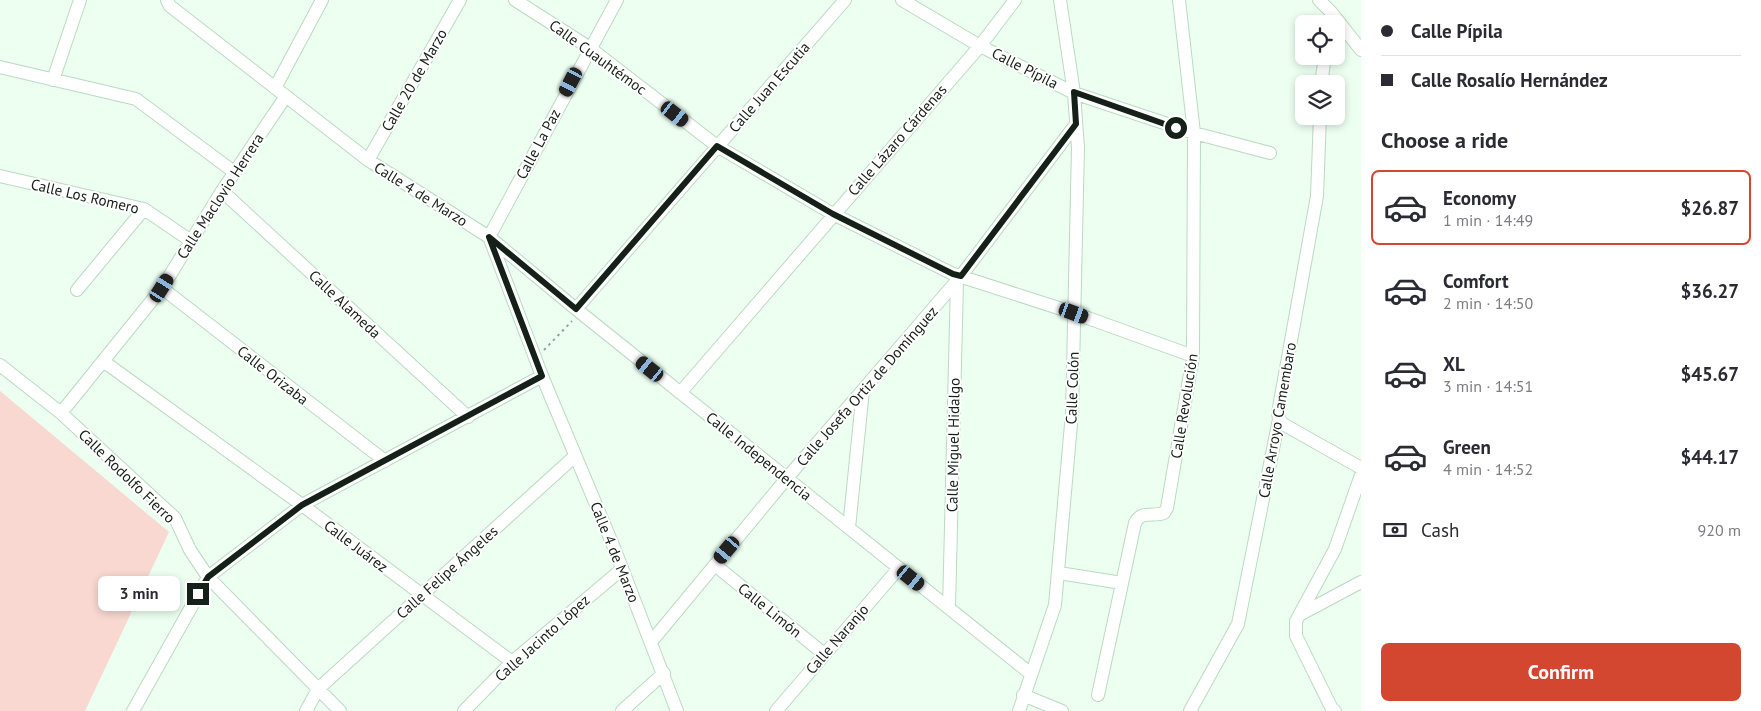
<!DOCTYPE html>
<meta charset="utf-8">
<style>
body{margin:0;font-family:"PT Sans",sans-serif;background:#f2f2f3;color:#2b2b33;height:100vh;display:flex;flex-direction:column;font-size:19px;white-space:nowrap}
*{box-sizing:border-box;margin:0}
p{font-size:16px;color:#7c7c81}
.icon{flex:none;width:28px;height:28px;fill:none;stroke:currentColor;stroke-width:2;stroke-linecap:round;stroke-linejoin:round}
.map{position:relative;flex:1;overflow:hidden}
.panel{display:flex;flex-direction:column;background:#fff;width:400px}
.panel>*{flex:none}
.guide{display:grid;align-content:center;height:110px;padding:0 20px;background:#fff}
.buttons{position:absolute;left:1295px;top:15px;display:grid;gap:10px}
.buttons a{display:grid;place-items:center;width:50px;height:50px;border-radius:8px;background:#fff;box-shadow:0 2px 8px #0003;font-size:25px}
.end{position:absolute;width:22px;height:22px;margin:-11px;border:6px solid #152018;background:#fff;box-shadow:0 0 0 2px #fff}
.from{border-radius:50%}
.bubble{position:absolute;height:35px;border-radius:8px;background:#fff;box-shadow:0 2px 8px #0003;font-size:16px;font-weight:800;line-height:35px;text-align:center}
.car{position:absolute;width:15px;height:30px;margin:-15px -8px;border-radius:6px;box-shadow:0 0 4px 1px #0007;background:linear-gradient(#222 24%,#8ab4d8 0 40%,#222 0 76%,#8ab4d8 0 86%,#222 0)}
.guide b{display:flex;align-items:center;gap:18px;height:48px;font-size:19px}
.guide b+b{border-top:1px solid #e1e1e2}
.guide i{width:12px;height:12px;background:#2b2b33}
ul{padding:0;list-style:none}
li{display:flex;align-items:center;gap:15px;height:75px;margin:0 10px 8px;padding:0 10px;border:2px solid transparent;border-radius:8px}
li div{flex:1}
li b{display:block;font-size:19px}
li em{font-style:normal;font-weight:800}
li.active{border-color:#d34730}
li>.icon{width:45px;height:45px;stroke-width:1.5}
h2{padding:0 20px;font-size:22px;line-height:60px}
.pay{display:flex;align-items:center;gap:12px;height:55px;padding:0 20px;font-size:19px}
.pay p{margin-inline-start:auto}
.action{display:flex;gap:10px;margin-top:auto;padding:10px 20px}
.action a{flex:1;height:58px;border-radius:8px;background:#d34730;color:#fff;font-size:20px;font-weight:800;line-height:58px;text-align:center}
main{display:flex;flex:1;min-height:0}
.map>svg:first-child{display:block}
.green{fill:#f8d8d1}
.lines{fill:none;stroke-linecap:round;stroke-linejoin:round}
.street-casing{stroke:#bbd9c3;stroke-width:14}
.path{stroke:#92a296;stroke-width:2;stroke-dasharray:2.5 4;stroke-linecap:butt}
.street{stroke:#fff;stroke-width:12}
.route{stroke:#152018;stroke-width:6}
.labels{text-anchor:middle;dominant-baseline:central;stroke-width:4;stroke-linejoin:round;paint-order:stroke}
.street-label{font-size:15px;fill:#152018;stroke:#fff}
</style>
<main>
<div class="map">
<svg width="1361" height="711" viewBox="0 0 1361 711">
<rect width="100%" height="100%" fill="#ecfff1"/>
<path class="green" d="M0 391 169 532 85 711H0Z"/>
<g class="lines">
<defs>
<path id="street" d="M167 0 170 6 368 160 489 237 576 309 1031 674
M515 0 590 48 717 146 833 214 953 274 1074 313 1193 356
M902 0 980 46 1074 93 1194 133 1270 153
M1319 0 1331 12 1361 50
M0 67 136 99 234 172
M53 80 80 0
M1321 84 1325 56
M275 88 322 0
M368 160 460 0
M0 176 144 209 191 241
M222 191 468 417
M489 237 617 0
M490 239 542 376 615 550 677 711
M162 288 385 461
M77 290 144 209
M576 309 845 0
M103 361 302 505 512 662
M0 365 61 413 175 518 190 550 208 577 340 711
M680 393 980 46 1015 0
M61 413 162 288 222 191 286 96
M1279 419 1283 424 1361 468
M849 528 863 390
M715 565 824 654
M1059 573 1122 583
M949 608 957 282
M1301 614 1361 582
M651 642 787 478 961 276 1076 124
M1023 695 1062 711
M1098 695 1135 523C1141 510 1153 517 1164 513L1167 508 1193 356 1194 133 1179 0
M133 711 208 577 302 505 542 376
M306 711 318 689 575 456
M464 711 512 662 622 569
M622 711 664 673
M776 711 899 568
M1019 711 1055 605 1072 413 1078 148 1074 93 1060 0
M1190 711 1238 624 1279 419 1278 413 1317 196 1320 116
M1335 711 1332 709 1296 636V621L1335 549 1361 475"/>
</defs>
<use href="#street" class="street-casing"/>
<path class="path" d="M544 350 572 321"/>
<use href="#street" class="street"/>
</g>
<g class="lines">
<path class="route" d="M198 594 208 577 302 505 542 376 489 237 576 309 717 146 833 214 953 274 961 276 1076 124 1074 92 1176 128"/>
</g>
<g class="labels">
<g class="street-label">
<text transform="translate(598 57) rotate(36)">Calle Cuauhtémoc</text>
<text transform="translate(1025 68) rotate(27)">Calle Pípila</text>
<text transform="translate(414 80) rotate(-60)">Calle 20 de Marzo</text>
<text transform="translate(769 87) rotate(-49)">Calle Juan Escutia</text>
<text transform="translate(897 140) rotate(-49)">Calle Lázaro Cárdenas</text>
<text transform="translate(538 144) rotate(-62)">Calle La Paz</text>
<text transform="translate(421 194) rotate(32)">Calle 4 de Marzo</text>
<text transform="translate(85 196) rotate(13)">Calle Los Romero</text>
<text transform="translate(220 196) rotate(-57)">Calle Maclovio Herrera</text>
<text transform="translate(345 304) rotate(43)">Calle Alameda</text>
<text transform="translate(273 375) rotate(38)">Calle Orizaba</text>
<text transform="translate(867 386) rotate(-49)">Calle Josefa Ortiz de Domínguez</text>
<text transform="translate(1072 388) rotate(-88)">Calle Colón</text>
<text transform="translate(1184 406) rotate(-81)">Calle Revolución</text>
<text transform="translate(1277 420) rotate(-80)">Calle Arroyo Camembaro</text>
<text transform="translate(953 445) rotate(-89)">Calle Miguel Hidalgo</text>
<text transform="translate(759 456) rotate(39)">Calle Independencia</text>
<text transform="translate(127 476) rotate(44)">Calle Rodolfo Fierro</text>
<text transform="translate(356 546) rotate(37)">Calle Juárez</text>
<text transform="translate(615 552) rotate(68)">Calle 4 de Marzo</text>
<text transform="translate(447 572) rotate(-42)">Calle Felipe Ángeles</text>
<text transform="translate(770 610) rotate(39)">Calle Limón</text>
<text transform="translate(542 638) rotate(-42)">Calle Jacinto López</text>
<text transform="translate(837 639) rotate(-49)">Calle Naranjo</text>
</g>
</g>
</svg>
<div class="buttons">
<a><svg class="icon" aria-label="locate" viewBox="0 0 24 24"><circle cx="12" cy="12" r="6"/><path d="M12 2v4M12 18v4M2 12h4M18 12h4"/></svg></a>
<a><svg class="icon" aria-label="layers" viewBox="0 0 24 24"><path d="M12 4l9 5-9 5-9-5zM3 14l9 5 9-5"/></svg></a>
</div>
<i class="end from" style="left:1176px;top:128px"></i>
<i class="end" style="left:198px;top:594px"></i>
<div class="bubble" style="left:98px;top:576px;width:82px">3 min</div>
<i class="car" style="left:571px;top:82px;rotate:208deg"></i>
<i class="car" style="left:675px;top:114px;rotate:128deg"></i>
<i class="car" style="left:162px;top:288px;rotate:32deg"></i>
<i class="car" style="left:1074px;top:313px;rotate:110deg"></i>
<i class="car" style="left:650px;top:369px;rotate:309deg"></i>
<i class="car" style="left:727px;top:550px;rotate:220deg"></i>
<i class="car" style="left:911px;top:578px;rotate:129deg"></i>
</div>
<section class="panel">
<div class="guide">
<b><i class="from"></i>Calle Pípila</b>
<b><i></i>Calle Rosalío Hernández</b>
</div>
<h2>Choose a ride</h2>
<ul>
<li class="active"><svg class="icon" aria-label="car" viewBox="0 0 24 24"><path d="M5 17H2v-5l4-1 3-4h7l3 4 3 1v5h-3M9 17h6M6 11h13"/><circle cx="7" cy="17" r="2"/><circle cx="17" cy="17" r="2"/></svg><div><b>Economy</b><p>1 min · 14:49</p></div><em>$26.87</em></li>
<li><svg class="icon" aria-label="car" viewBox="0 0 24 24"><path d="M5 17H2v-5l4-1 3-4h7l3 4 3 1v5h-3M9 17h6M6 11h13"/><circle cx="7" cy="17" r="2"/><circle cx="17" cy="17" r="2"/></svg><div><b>Comfort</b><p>2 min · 14:50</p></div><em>$36.27</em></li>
<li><svg class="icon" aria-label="car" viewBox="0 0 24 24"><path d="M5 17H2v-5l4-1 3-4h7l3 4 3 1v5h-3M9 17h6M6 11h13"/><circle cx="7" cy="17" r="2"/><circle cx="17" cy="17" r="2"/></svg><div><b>XL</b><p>3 min · 14:51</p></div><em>$45.67</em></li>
<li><svg class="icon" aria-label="car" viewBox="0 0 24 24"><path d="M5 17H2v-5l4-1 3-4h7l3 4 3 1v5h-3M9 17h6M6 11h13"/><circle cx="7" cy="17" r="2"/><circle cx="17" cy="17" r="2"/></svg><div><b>Green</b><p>4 min · 14:52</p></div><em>$44.17</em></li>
</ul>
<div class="pay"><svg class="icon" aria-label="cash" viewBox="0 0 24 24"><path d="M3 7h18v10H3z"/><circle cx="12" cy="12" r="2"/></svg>Cash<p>920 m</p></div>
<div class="action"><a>Confirm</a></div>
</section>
</main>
